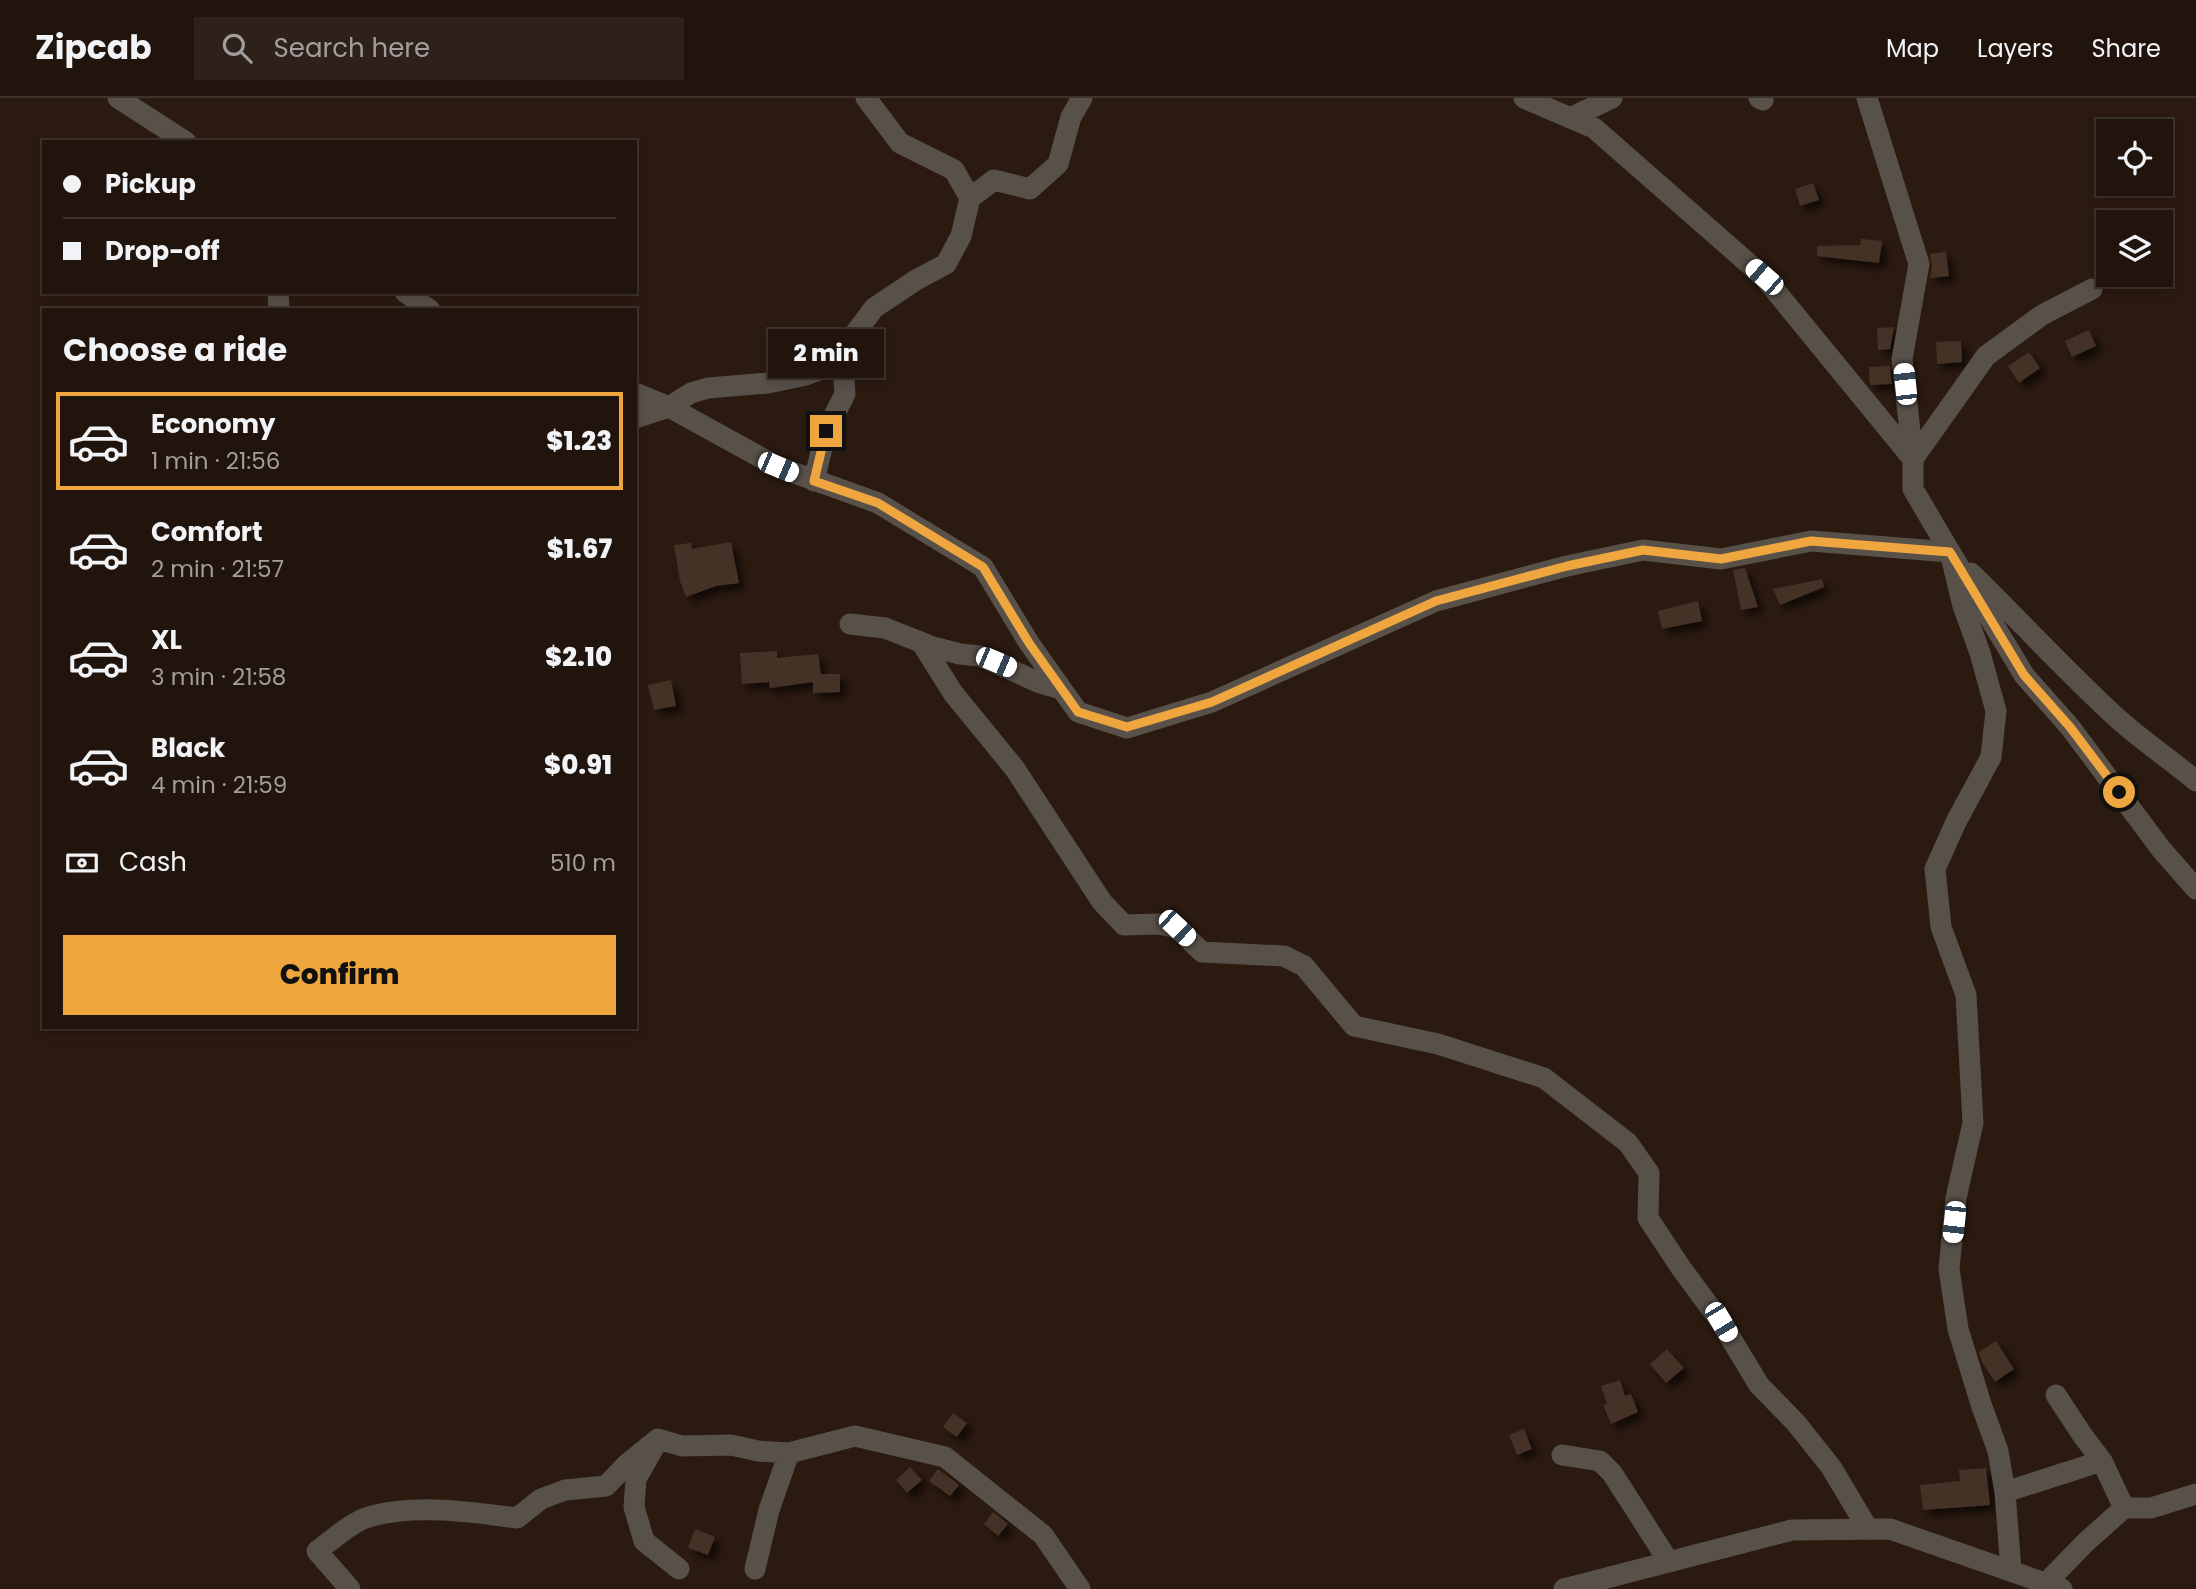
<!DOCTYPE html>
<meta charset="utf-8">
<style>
body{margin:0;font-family:Poppins,sans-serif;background:#2d211a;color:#f1f3f6;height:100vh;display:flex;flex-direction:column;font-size:26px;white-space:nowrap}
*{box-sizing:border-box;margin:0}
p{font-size:23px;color:#a29e9d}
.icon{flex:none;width:38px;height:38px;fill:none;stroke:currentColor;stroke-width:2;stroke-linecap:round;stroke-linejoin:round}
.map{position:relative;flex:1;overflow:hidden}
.details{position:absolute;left:42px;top:210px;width:595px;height:721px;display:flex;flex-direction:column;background:#20140c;border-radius:0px;box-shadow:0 4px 10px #0003,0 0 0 2px #3d332d}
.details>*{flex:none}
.guide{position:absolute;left:42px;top:42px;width:595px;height:154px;border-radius:0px;box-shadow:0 4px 10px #0003,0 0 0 2px #3d332d;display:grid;align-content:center;height:154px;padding:0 21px;background:#20140c}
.fabs{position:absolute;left:2096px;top:21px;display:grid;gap:14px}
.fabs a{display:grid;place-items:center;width:77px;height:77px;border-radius:0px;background:#20140c;box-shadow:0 4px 10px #0003,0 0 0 2px #3d332d;font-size:35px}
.end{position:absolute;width:32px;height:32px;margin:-16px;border:9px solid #f0a63e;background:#111;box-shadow:0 0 0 4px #111}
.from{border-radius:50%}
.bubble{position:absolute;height:49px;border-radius:0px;background:#20140c;box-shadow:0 4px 10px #0003,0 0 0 2px #3d332d;font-size:23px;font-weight:800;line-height:49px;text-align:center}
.car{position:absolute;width:21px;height:42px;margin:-21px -10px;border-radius:9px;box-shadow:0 0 5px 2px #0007;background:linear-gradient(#fff 24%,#345 0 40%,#fff 0 76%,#345 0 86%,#fff 0)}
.guide b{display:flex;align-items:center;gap:24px;height:66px;font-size:26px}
.guide b+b{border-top:2px solid #3d332d}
.guide i{width:18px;height:18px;background:#f1f3f6}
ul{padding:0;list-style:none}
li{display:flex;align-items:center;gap:21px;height:98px;margin:0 14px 10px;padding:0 7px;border:4px solid transparent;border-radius:0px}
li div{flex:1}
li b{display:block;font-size:26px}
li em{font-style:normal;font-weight:800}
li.on{border-color:#f0a63e}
li>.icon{width:63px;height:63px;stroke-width:1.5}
h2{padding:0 21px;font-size:32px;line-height:84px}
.pay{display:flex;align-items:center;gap:18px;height:77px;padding:0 21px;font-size:26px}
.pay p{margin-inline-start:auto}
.cta{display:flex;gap:14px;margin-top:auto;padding:14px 21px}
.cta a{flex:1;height:80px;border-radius:0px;background:#f0a63e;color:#111;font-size:28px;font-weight:800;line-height:80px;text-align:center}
header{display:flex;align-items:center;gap:42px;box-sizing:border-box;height:98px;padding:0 35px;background:#20140c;border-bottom:2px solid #3d332d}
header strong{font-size:33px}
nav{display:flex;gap:38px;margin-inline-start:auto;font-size:24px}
.search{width:490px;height:63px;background:#2d211a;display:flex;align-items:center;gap:18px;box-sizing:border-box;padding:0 24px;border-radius:0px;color:#a29e9d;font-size:26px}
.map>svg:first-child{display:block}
.building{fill:#453228;filter:url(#shadow)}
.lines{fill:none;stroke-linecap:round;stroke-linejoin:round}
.minor{stroke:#58514a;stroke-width:21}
.tertiary{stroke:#58514a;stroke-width:21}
.route{stroke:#f0a63e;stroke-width:9}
</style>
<header>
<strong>Zipcab</strong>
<div class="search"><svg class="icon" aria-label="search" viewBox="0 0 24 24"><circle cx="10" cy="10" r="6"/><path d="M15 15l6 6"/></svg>Search here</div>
<nav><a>Map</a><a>Layers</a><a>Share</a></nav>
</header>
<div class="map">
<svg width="2196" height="1491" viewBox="0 0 2196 1491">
<defs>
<filter id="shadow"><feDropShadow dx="6" dy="6" stdDeviation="3.5" flood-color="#0009"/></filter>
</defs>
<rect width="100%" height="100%" fill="#2b1a10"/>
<path class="building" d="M1813 85 1819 102 1800 108 1795 91Z
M1861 141 1882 143 1879 165 1817 158V148L1860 147Z
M1946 154 1949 178 1930 180 1932 168 1930 156Z
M1894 229 1890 251 1878 252 1877 230Z
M2089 232 2096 248 2072 259 2065 243Z
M1961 243 1962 264 1937 266 1936 244Z
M2029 254 2040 270 2019 285 2008 268Z
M1890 268 1892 286 1870 287 1869 269Z
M731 444 739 485 716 488 686 499 680 483 674 447 691 445 692 451Z
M1745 470 1758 509 1741 512 1733 472Z
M1822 481 1824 489 1780 507 1773 491Z
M1698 503 1702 523 1662 531 1658 513Z
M777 553V560L818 556 821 576H840V594L813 595V584L770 590 769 584 742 586 740 555Z
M671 582 676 608 654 612 648 587Z
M1996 1243 2014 1271 1995 1284 1982 1264 1979 1254Z
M1667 1251 1684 1270 1666 1285 1650 1266Z
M1620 1282 1625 1298 1631 1296 1638 1314 1611 1326 1603 1307 1607 1306 1601 1288Z
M953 1315 967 1325 957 1339 943 1329Z
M1524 1331 1532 1351 1517 1357 1509 1337Z
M910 1369 922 1382 907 1395 896 1382Z
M1986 1370 1990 1407 1923 1412 1920 1387 1960 1383 1959 1372Z
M938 1371 959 1387 950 1398 929 1383Z
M993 1414 1008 1426 998 1438 984 1426Z
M695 1431 715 1439 708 1457 688 1450Z"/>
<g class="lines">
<path class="minor" d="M866 0 900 45 954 72 970 100
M1524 0 1594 30 1764 179 1913 361V391L1950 454 1963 508 1980 555 1996 613 1991 659 1956 724 1935 771 1941 829 1966 897 1973 1025 1956 1100 1949 1171 1958 1231 1981 1306 1998 1353 2005 1394 2011 1473
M1759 0 1763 2
M1867 0 1919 166 1902 261 1913 361
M1570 20 1612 0
M278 194 279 212
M635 320 669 309 691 295 708 290 768 285 806 277 843 263
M1913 361 1986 258 2042 217 2092 191
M814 383 826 333 845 296 842 253 874 210 916 182 946 166 961 138 970 100 994 82 1030 91 1058 66 1071 19 1082 0
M850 526 885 530 933 549 960 556 980 558 1040 585 1061 591
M921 544 953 595 1015 671 1102 804 1124 827 1159 826 1177 830 1202 854 1284 858 1304 868 1354 928 1438 946 1544 980 1628 1045 1649 1075 1648 1120 1681 1170 1721 1224 1759 1287 1796 1325 1831 1369 1868 1431
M2056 1297 2083 1338 2102 1363 2124 1410
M654 1349 636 1381 634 1409 644 1443 679 1471
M1562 1357 1600 1363 1612 1375 1669 1464
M2005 1394 2102 1363
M755 1471 769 1412 789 1355 855 1338 945 1359 1043 1437 1080 1491
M2046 1485 2086 1444 2124 1410H2151L2196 1396
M350 1491 317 1453C332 1442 354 1422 372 1418 417 1406 472 1414 517 1420L541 1401 565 1392 606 1388 626 1367 658 1341 682 1348 731 1347 758 1353 789 1355"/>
<path class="tertiary" d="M118 0 186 44
M405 194 430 212
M635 295 669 309 778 369 878 405 983 469 1029 545 1078 614 1127 630 1212 604 1436 503 1567 468 1643 452 1721 461 1811 443 1950 454 2024 577 2070 629 2161 751 2196 791
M1971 475C2020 523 2066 573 2116 619 2141 642 2170 661 2196 683
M1564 1491 1792 1432 1890 1431 2062 1491"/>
</g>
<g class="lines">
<path class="route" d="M826 333 814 383 878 405 983 469 1029 545 1078 614 1127 629 1212 604 1436 503 1567 468 1643 452 1721 461 1811 443 1950 454 2024 577 2070 629 2119 694"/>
</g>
</svg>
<div class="fabs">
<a><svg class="icon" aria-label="locate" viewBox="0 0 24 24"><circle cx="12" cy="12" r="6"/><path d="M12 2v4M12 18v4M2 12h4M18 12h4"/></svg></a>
<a><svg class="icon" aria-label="layers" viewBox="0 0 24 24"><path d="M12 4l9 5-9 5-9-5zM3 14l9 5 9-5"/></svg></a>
</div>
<i class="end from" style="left:2119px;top:694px"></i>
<i class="end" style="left:826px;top:333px"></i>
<div class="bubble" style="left:768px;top:231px;width:116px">2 min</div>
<i class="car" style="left:1764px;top:179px;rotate:311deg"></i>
<i class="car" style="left:1905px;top:286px;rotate:354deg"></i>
<i class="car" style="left:778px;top:369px;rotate:113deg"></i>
<i class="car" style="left:996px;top:564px;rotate:113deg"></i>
<i class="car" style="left:1177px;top:830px;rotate:133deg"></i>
<i class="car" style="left:1954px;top:1124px;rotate:186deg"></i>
<i class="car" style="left:1721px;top:1224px;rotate:149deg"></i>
<div class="guide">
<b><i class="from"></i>Pickup</b>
<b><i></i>Drop-off</b>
</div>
<section class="details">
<h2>Choose a ride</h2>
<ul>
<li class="on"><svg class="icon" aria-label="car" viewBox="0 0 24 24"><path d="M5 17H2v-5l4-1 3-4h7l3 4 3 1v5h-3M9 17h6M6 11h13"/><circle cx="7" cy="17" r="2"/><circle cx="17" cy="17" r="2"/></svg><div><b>Economy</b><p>1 min · 21:56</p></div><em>$1.23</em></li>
<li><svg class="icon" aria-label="car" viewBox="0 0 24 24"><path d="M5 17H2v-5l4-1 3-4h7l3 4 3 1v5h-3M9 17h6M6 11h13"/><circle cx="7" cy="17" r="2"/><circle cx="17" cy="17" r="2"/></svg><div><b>Comfort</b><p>2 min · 21:57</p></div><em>$1.67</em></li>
<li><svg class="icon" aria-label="car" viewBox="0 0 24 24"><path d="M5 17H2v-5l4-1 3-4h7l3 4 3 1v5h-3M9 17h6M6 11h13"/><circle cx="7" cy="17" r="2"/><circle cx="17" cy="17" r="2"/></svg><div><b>XL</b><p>3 min · 21:58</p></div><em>$2.10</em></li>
<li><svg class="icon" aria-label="car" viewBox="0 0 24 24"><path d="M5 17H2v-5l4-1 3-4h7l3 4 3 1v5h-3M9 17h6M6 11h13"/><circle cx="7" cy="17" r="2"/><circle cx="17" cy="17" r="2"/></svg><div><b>Black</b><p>4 min · 21:59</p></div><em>$0.91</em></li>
</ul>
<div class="pay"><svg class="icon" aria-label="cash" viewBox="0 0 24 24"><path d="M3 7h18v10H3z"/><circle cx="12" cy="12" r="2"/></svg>Cash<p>510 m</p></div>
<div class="cta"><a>Confirm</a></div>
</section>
</div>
